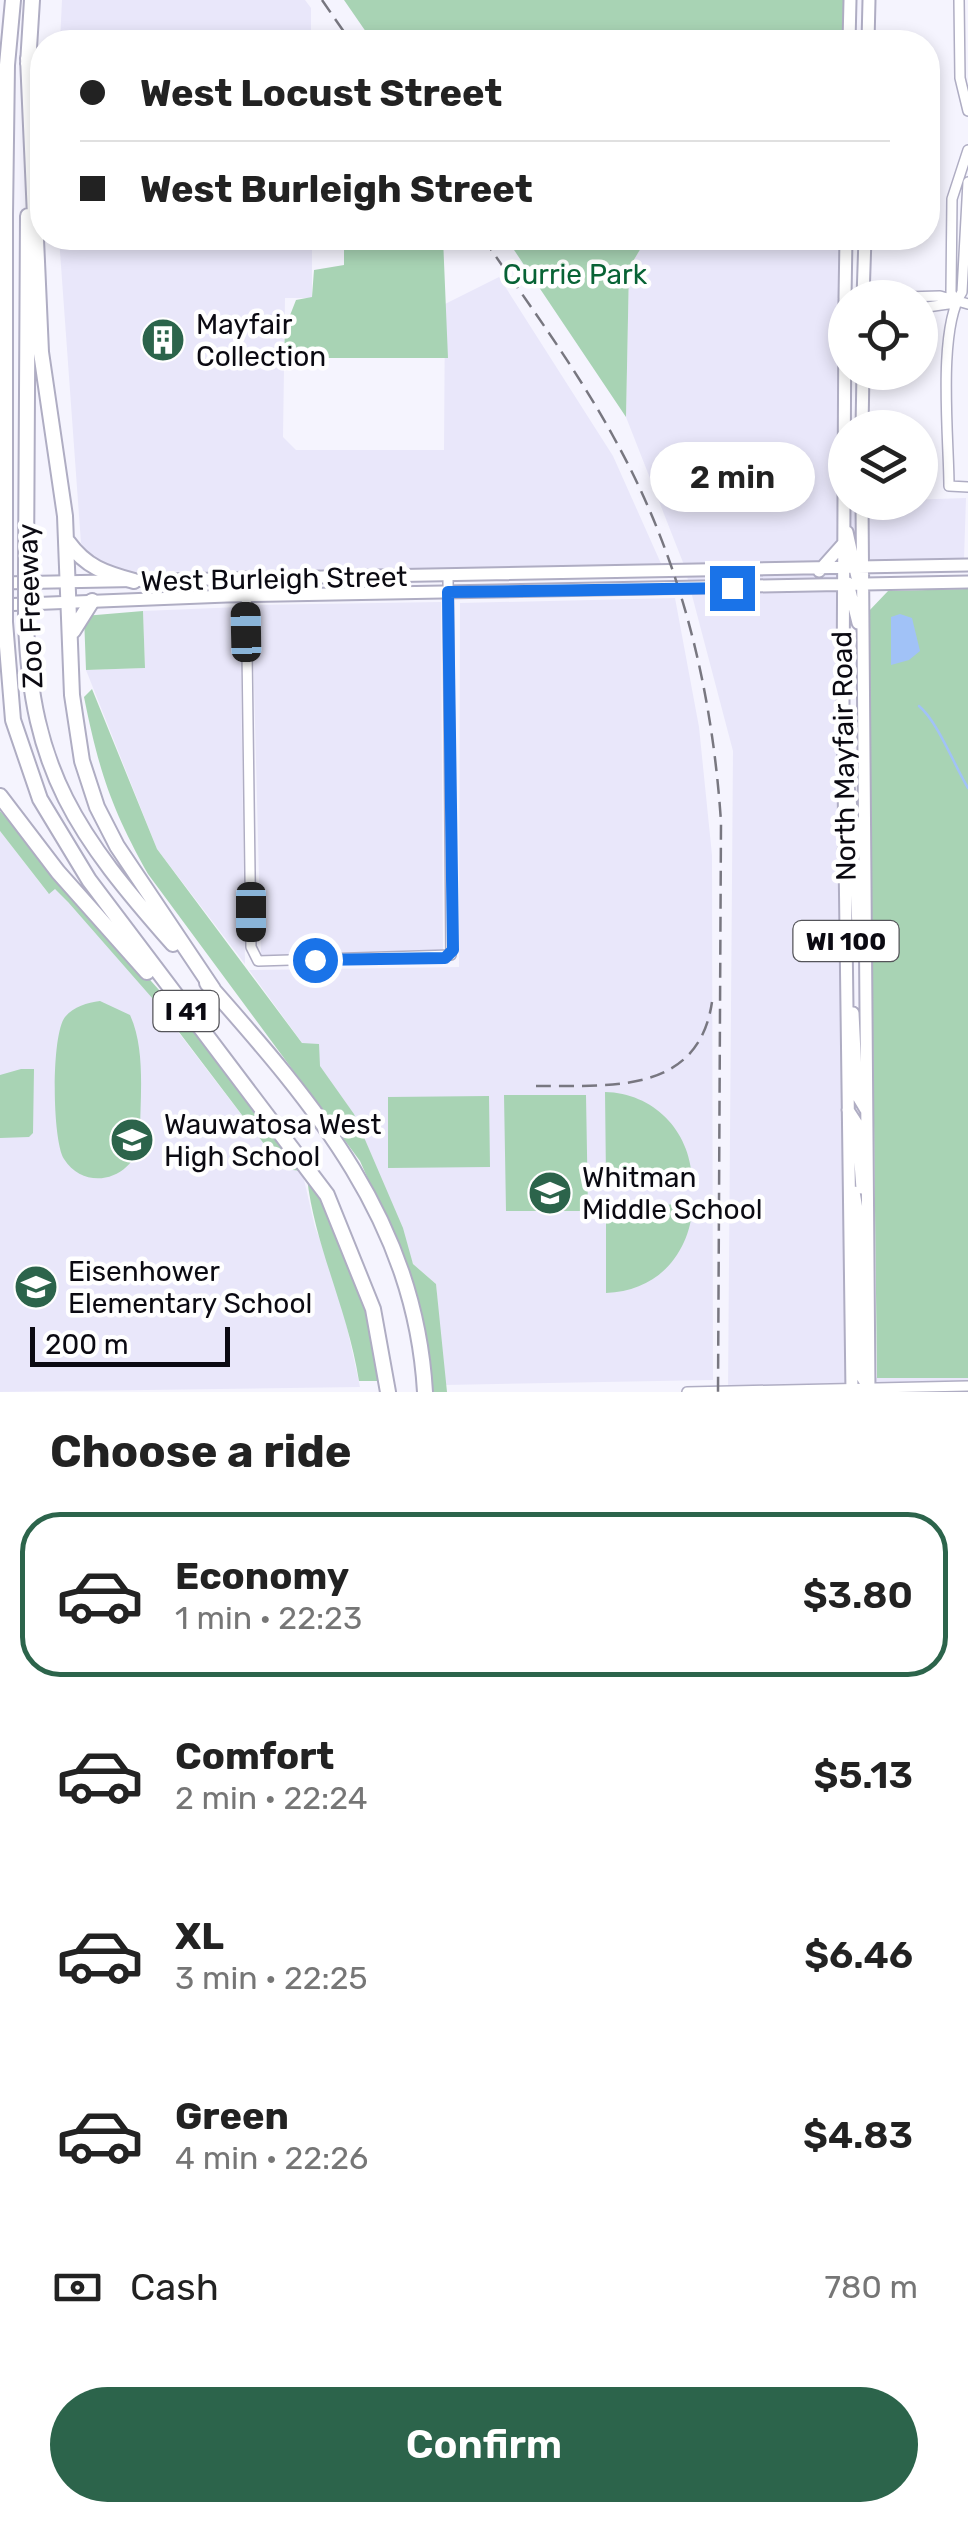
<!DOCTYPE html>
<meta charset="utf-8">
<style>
body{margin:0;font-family:Rubik,sans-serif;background:#f6f6f6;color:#222;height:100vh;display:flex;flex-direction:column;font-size:38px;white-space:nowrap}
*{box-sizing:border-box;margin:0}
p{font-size:32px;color:#767676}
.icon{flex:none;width:55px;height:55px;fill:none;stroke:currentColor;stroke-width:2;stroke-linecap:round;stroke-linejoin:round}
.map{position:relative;height:1392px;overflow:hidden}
.panel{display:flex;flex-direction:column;background:#fff;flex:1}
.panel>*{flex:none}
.banner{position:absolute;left:30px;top:30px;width:910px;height:220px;border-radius:40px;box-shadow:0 5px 15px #0003;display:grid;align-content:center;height:220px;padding:0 50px;background:#fff}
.controls{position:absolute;left:828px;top:280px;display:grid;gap:20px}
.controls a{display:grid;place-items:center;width:110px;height:110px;border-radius:50%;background:#fff;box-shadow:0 5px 15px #0003;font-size:50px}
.scale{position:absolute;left:30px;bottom:25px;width:200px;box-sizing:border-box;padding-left:10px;border:5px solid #0b0a12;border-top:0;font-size:28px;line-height:35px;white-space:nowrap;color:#0b0a12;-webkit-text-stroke:8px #fff;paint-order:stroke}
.end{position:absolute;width:45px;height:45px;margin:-22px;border:12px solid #1a73e8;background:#fff;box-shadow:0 0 0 5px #fff}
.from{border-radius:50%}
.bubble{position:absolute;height:70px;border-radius:35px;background:#fff;box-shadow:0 5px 15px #0003;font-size:32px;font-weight:600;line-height:70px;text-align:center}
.car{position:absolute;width:30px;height:60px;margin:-30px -15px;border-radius:12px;box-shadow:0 0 8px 2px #0007;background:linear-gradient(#222 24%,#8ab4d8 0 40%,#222 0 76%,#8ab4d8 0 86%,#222 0)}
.banner b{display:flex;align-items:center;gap:35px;height:95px;font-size:38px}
.banner b+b{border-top:2px solid #e0e0e0}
.banner i{width:25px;height:25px;background:#222}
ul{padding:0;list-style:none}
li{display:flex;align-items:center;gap:30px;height:165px;margin:0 20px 15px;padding:0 30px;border:5px solid transparent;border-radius:40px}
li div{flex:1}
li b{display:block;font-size:38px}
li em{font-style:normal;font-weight:600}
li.current{border-color:#2c644b}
li>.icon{width:90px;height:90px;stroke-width:1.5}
h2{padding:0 50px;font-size:45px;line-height:120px}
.pay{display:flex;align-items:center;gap:25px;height:110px;padding:0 50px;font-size:38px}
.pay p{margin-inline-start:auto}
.action{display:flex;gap:20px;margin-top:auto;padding:20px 50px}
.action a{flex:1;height:115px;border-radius:60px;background:#2c644b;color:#fff;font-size:40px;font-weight:600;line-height:115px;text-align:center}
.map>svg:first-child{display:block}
.built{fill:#e9e7fa}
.green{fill:#a8d3b4}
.water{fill:#a1c2f7}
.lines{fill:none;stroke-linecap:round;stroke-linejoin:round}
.stream{stroke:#a1c2f7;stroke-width:2.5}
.minor-casing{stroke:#afadc3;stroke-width:12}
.major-casing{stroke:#afadc3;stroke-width:15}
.highway-casing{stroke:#afadc3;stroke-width:18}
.minor{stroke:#fff;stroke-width:9}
.major{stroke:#fff;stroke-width:11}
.highway{stroke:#fff;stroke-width:14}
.rail{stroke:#787780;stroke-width:2.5;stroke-dasharray:15 8;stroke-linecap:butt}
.highway-bridge-casing{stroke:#afadc3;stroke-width:18;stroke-linecap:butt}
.highway-bridge{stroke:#fff;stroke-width:14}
.route{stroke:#1a73e8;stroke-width:12}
.labels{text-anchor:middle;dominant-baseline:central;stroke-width:9;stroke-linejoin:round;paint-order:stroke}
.shield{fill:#fff;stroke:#545459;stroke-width:2.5}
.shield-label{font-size:25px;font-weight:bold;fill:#0b0a12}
.park-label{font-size:28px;fill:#086335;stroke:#fff}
.poi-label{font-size:28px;fill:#0b0a12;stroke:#fff;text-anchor:start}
.street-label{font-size:28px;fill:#0b0a12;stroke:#fff}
</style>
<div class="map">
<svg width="968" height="1392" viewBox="0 0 968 1392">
<rect width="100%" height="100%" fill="#f5f4fe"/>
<path class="built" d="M62 0H305L311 8V42H60Z
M844 30 843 42H748V31Z
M59 238H312V298H285L283 437 296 450H444L445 304 499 277 613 456 663 568 122 572 93 560 81 543Z
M647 238H841L845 502 966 498 964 559 837 563 846 1377 968 1378V1392H728L733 751 684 565 626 417 629 268Z
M675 598 699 727 712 855 713 1380 444 1385 436 1284 413 1264 354 1114 249 970 459 967 460 603Z
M441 602 443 954 261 956 252 605Z
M240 607 245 964 157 849 86 670 145 668 143 611Z
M0 831 48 893 55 889 68 902 143 986 283 1169 302 1171 315 1227 338 1286 360 1387 0 1392Z"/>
<path class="green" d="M344 0H844V30L749 31 748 42H373Z
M344 238H443L448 358H284L285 328 296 300 312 297 314 270 344 265Z
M506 238H647L629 268 626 417Z
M968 589V1378H877L868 612 888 591Z
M143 611 145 668 86 670 84 616Z
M92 689 157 849 302 1043 319 1044 320 1066 354 1114 403 1228 413 1264 436 1284 447 1392H428L387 1222 360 1161 148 874C111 808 99 771 84 697Z
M0 811 183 1017 306 1168 302 1171 283 1169 160 1007 68 902 55 889 49 894 0 831Z
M100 1001 130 1015C146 1050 140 1098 140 1136 139 1177 87 1195 64 1159 52 1140 51 1035 65 1017 74 1006 87 1003 100 1001Z
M21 1069H34L33 1133 29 1137 0 1138V1075Z
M605 1092C653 1093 690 1130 692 1179H606Z
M504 1095H586L588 1211H506Z
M489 1096 490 1167 388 1168V1097Z
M307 1178C352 1240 370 1306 378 1381H359C348 1310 315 1247 307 1178Z
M693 1204C690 1254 658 1291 606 1293V1206Z"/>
<path class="water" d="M900 614 912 618 920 651 909 660 891 665V617Z"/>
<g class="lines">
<path class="stream" d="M919 706C938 722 954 765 968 788"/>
<defs>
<path id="minor" d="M959 0 960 78 968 111
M968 182 962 292C937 330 949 439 949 486L968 487
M869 298 940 296 968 304
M955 303 951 292 952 199 968 150
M920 308 955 303
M246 576 251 947 258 961 451 955 448 577
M687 1392 968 1386"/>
<path id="major" d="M849 42 850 0
M868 42 869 0
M845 298 846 238
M863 298 865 238
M845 299 843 702 852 1392
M862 428 863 372
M862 502 869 1392
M847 532 857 577
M819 571 843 544
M0 583 968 565
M848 583 858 623
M0 605 227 596 968 582
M847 779 856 843 864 851
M844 850 855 864 859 947
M853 1013 857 1095 866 1110
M848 1110 857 1124 862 1188
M854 1192 859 1221V1372L869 1388"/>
<path id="highway" d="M28 58 41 352 65 516 72 695 82 761 97 807 117 846 213 989
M28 64 32 0
M68 542C86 567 105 573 134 581
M26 570 28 216
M5 571V215L7 65 13 0
M5 622 13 720 40 799 89 880 327 1195 373 1309 388 1392
M26 622C31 772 78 836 173 944
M73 631 92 601
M0 796 58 872 147 972
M207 983C315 1105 415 1221 425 1392"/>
</defs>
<use href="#minor" class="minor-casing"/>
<use href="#major" class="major-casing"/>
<use href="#highway" class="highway-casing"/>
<use href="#minor" class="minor"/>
<use href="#major" class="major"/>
<use href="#highway" class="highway"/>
<path class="rail" d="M322 0 351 42
M483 238C528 303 575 367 613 436 680 556 712 686 721 822L718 1392
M536 1086C608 1085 698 1096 712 1002"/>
<defs>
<path id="highway-bridge" d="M5 571V622
M26 622V570"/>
</defs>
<use href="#highway-bridge" class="highway-bridge-casing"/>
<use href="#highway-bridge" class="highway-bridge"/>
</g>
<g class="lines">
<path class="route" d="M315 960 445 958 453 950 448 592 732 588"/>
</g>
<defs>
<symbol id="building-disc" viewBox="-11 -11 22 22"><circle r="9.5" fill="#2c644b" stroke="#fff"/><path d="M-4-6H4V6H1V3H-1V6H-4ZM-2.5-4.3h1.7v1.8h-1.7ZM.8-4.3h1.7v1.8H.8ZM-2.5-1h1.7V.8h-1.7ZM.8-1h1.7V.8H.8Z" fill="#fff"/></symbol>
<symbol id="school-disc" viewBox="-11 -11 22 22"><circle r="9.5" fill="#2c644b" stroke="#fff"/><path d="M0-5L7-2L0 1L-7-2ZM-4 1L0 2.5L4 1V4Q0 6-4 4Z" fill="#fff"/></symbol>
</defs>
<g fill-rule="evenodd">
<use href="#building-disc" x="138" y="315" width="50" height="50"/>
<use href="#school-disc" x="107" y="1115" width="50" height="50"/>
<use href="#school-disc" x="525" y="1168" width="50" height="50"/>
<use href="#school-disc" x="11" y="1262" width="50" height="50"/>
</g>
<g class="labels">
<g class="shield">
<rect x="793.5" y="921" width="105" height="40" rx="8"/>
<rect x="153.5" y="991" width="65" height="40" rx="8"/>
</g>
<g class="shield-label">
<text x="846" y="941">WI 100</text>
<text x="186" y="1011">I 41</text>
</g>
<g class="park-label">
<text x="575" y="274">Currie Park</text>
</g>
<g class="poi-label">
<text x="196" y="324">Mayfair<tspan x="196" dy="32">Collection</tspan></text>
<text x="164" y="1124">Wauwatosa West<tspan x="164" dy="32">High School</tspan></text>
<text x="582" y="1177">Whitman<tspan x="582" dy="32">Middle School</tspan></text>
<text x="68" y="1271">Eisenhower<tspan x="68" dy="32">Elementary School</tspan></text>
</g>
<g class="street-label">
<text transform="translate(274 579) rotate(-1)">West Burleigh Street</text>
<text transform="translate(30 606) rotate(-92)">Zoo Freeway</text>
<text transform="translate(844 756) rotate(-91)">North Mayfair Road</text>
</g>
</g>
</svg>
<div class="controls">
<a><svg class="icon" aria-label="locate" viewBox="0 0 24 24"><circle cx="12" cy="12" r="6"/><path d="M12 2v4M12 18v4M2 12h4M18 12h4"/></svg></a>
<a><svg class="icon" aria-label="layers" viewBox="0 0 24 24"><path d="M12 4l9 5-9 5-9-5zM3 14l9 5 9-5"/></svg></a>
</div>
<div class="scale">200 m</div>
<i class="end from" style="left:315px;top:960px"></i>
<i class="end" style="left:732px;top:588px"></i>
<div class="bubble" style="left:650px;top:442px;width:165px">2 min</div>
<i class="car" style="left:246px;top:632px;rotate:359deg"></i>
<i class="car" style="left:251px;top:912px;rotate:180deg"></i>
<div class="banner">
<b><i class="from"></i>West Locust Street</b>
<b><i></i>West Burleigh Street</b>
</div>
</div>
<section class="panel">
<h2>Choose a ride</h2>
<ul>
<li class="current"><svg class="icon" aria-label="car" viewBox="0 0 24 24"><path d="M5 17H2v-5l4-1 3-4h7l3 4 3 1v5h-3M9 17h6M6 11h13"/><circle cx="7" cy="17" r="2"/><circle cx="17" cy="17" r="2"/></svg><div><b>Economy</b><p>1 min · 22:23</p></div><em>$3.80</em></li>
<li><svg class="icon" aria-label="car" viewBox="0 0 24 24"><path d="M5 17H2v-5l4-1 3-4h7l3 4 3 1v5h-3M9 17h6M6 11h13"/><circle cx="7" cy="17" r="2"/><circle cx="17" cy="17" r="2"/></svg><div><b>Comfort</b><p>2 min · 22:24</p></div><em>$5.13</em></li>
<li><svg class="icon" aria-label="car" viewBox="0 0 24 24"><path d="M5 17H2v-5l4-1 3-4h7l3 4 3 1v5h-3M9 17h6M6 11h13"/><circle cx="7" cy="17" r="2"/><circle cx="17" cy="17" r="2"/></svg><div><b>XL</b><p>3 min · 22:25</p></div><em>$6.46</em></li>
<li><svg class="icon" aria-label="car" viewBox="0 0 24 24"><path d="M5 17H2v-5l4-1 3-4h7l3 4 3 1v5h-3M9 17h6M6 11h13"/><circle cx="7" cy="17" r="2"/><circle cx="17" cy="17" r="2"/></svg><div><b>Green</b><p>4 min · 22:26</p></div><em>$4.83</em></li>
</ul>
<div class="pay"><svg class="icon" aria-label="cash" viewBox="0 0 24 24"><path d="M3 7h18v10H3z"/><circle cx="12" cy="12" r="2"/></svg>Cash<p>780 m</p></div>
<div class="action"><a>Confirm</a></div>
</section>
